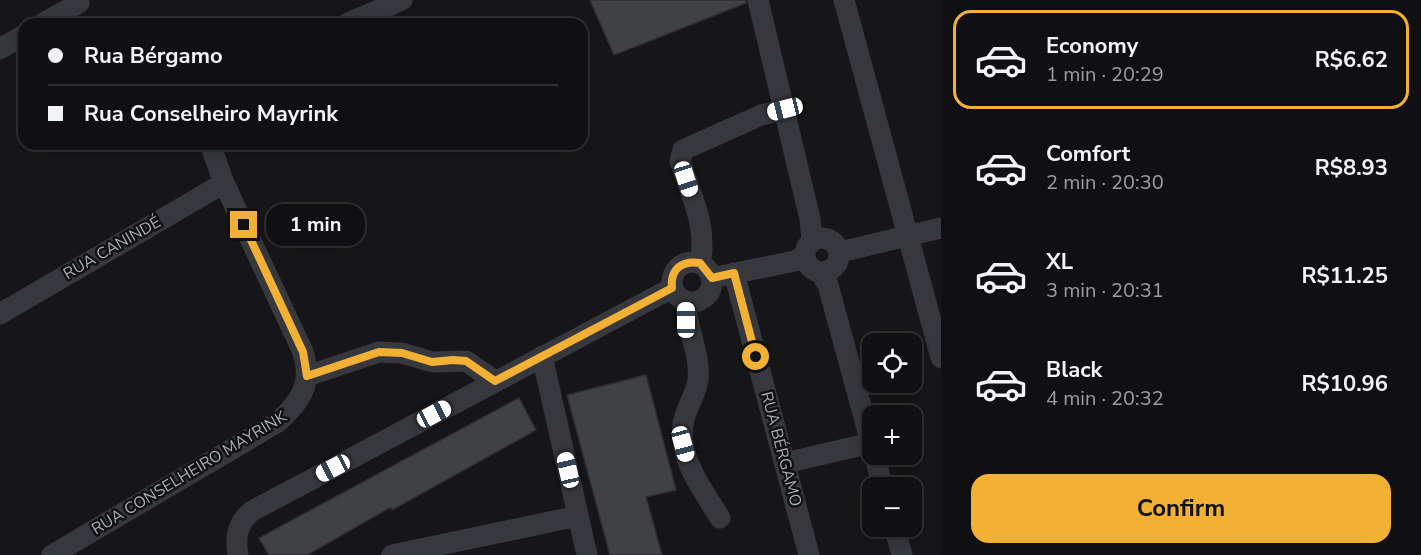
<!DOCTYPE html>
<meta charset="utf-8">
<style>
body{margin:0;font-family:"Nunito Sans",sans-serif;background:#19191b;color:#f1f3f6;height:100vh;display:flex;flex-direction:column;font-size:22px;white-space:nowrap}
*{box-sizing:border-box;margin:0}
p{font-size:20px;color:#9c9d9f}
.icon{flex:none;width:33px;height:33px;fill:none;stroke:currentColor;stroke-width:2;stroke-linecap:round;stroke-linejoin:round}
.map{position:relative;flex:1;overflow:hidden}
.details{display:flex;flex-direction:column;background:#101012;width:480px}
.details>*{flex:none}
.hud{position:absolute;left:18px;top:18px;width:570px;height:132px;border-radius:18px;box-shadow:0 3px 15px #0003,0 0 0 2px #303032;display:grid;align-content:center;height:132px;padding:0 30px;background:#101012}
.fabs{position:absolute;left:862px;top:333px;display:grid;gap:12px}
.fabs a{display:grid;place-items:center;width:60px;height:60px;border-radius:12px;background:#101012;box-shadow:0 3px 15px #0003,0 0 0 2px #303032;font-size:30px}
.end{position:absolute;width:27px;height:27px;margin:-14px;border:8px solid #f2b134;background:#111;box-shadow:0 0 0 3px #111}
.from{border-radius:50%}
.bubble{position:absolute;height:42px;border-radius:18px;background:#101012;box-shadow:0 3px 15px #0003,0 0 0 2px #303032;font-size:20px;font-weight:700;line-height:42px;text-align:center}
.car{position:absolute;width:18px;height:36px;margin:-18px -9px;border-radius:8px;box-shadow:0 0 4px 2px #0007;background:linear-gradient(#fff 24%,#345 0 40%,#fff 0 76%,#345 0 86%,#fff 0)}
.hud b{display:flex;align-items:center;gap:21px;height:57px;font-size:22px}
.hud b+b{border-top:2px solid #303032}
.hud i{width:15px;height:15px;background:#f1f3f6}
ul{padding:10px 0 0;list-style:none}
li{display:flex;align-items:center;gap:18px;height:99px;margin:0 12px 9px;padding:0 18px;border:3px solid transparent;border-radius:18px}
li div{flex:1}
li b{display:block;font-size:22px}
li em{font-style:normal;font-weight:700}
li.selected{border-color:#f2b134}
li>.icon{width:54px;height:54px;stroke-width:1.5}
.primary-button{display:flex;gap:12px;margin-top:auto;padding:12px 30px}
.primary-button a{flex:1;height:69px;border-radius:18px;background:#f2b134;color:#111;font-size:24px;font-weight:700;line-height:69px;text-align:center}
main{display:flex;flex:1;min-height:0}
.map>svg:first-child{display:block}
.building{fill:#404145;stroke:#303034;stroke-width:1.5}
.lines{fill:none;stroke-linecap:round;stroke-linejoin:round}
.minor{stroke:#37383d;stroke-width:21}
.route{stroke:#f2b134;stroke-width:8}
.labels{text-anchor:middle;dominant-baseline:central;stroke-width:5;stroke-linejoin:round;paint-order:stroke}
.street-label{font-size:16px;fill:#a8adb8;stroke:#111113}
</style>
<main>
<div class="map">
<svg width="941" height="555" viewBox="0 0 941 555">
<rect width="100%" height="100%" fill="#161618"/>
<path class="building" d="M590 0H746V3L614 55Z
M646 375 676 490 646 497 662 555H610L567 395Z
M519 398 536 430 392 510 391 507 307 555H269L259 538Z"/>
<g class="lines">
<path class="minor" d="M758 0 810 219 812 241
M844 0 941 358
M42 24 79 3
M346 24 402 0
M0 49 24 35
M805 255a17 17 0 1 1 34 0a17 17 0 1 1-34 0Z
M840 252 941 228
M672 282a20 20 0 1 1 40 0a20 20 0 1 1-40 0Z
M700 263C708 228 691 195 680 161L683 150 761 115 785 109
M820 272 828 285 873 450
M734 273 809 555
M721 276 795 261 805 256
M686 302C686 328 701 355 698 380 696 395 685 409 683 424 678 459 703 490 720 518
M0 314 224 183
M542 356 587 555
M307 376 379 352 402 353 432 362 466 361 495 381
M874 454 883 488
M785 463 871 443
M894 526 902 555
M52 555 278 422C301 401 313 384 303 352L224 183 210 144
M238 555C235 537 237 523 252 511L672 288
M392 555 578 516"/>
</g>
<g class="lines">
<path class="route" d="M244 225 303 352 307 376 379 352 402 353 432 362 453 360 466 361 495 381 672 288C670 269 682 260 700 263L712 278 734 273 756 357"/>
</g>
<g class="labels">
<g class="street-label">
<text transform="translate(112 248) rotate(-30)">RUA CANINDÉ</text>
<text transform="translate(781 449) rotate(75)">RUA BÉRGAMO</text>
<text transform="translate(189 473) rotate(-31)">RUA CONSELHEIRO MAYRINK</text>
</g>
</g>
</svg>
<div class="fabs">
<a><svg class="icon" aria-label="locate" viewBox="0 0 24 24"><circle cx="12" cy="12" r="6"/><path d="M12 2v4M12 18v4M2 12h4M18 12h4"/></svg></a>
<a>+</a>
<a>−</a>
</div>
<i class="end from" style="left:756px;top:357px"></i>
<i class="end" style="left:244px;top:225px"></i>
<div class="bubble" style="left:266px;top:204px;width:99px">1 min</div>
<i class="car" style="left:785px;top:109px;rotate:256deg"></i>
<i class="car" style="left:686px;top:179px;rotate:162deg"></i>
<i class="car" style="left:686px;top:320px;rotate:0deg"></i>
<i class="car" style="left:434px;top:414px;rotate:62deg"></i>
<i class="car" style="left:683px;top:444px;rotate:165deg"></i>
<i class="car" style="left:333px;top:468px;rotate:242deg"></i>
<i class="car" style="left:568px;top:470px;rotate:347deg"></i>
<div class="hud">
<b><i class="from"></i>Rua Bérgamo</b>
<b><i></i>Rua Conselheiro Mayrink</b>
</div>
</div>
<section class="details">
<ul>
<li class="selected"><svg class="icon" aria-label="car" viewBox="0 0 24 24"><path d="M5 17H2v-5l4-1 3-4h7l3 4 3 1v5h-3M9 17h6M6 11h13"/><circle cx="7" cy="17" r="2"/><circle cx="17" cy="17" r="2"/></svg><div><b>Economy</b><p>1 min · 20:29</p></div><em>R$6.62</em></li>
<li><svg class="icon" aria-label="car" viewBox="0 0 24 24"><path d="M5 17H2v-5l4-1 3-4h7l3 4 3 1v5h-3M9 17h6M6 11h13"/><circle cx="7" cy="17" r="2"/><circle cx="17" cy="17" r="2"/></svg><div><b>Comfort</b><p>2 min · 20:30</p></div><em>R$8.93</em></li>
<li><svg class="icon" aria-label="car" viewBox="0 0 24 24"><path d="M5 17H2v-5l4-1 3-4h7l3 4 3 1v5h-3M9 17h6M6 11h13"/><circle cx="7" cy="17" r="2"/><circle cx="17" cy="17" r="2"/></svg><div><b>XL</b><p>3 min · 20:31</p></div><em>R$11.25</em></li>
<li><svg class="icon" aria-label="car" viewBox="0 0 24 24"><path d="M5 17H2v-5l4-1 3-4h7l3 4 3 1v5h-3M9 17h6M6 11h13"/><circle cx="7" cy="17" r="2"/><circle cx="17" cy="17" r="2"/></svg><div><b>Black</b><p>4 min · 20:32</p></div><em>R$10.96</em></li>
</ul>
<div class="primary-button"><a>Confirm</a></div>
</section>
</main>
